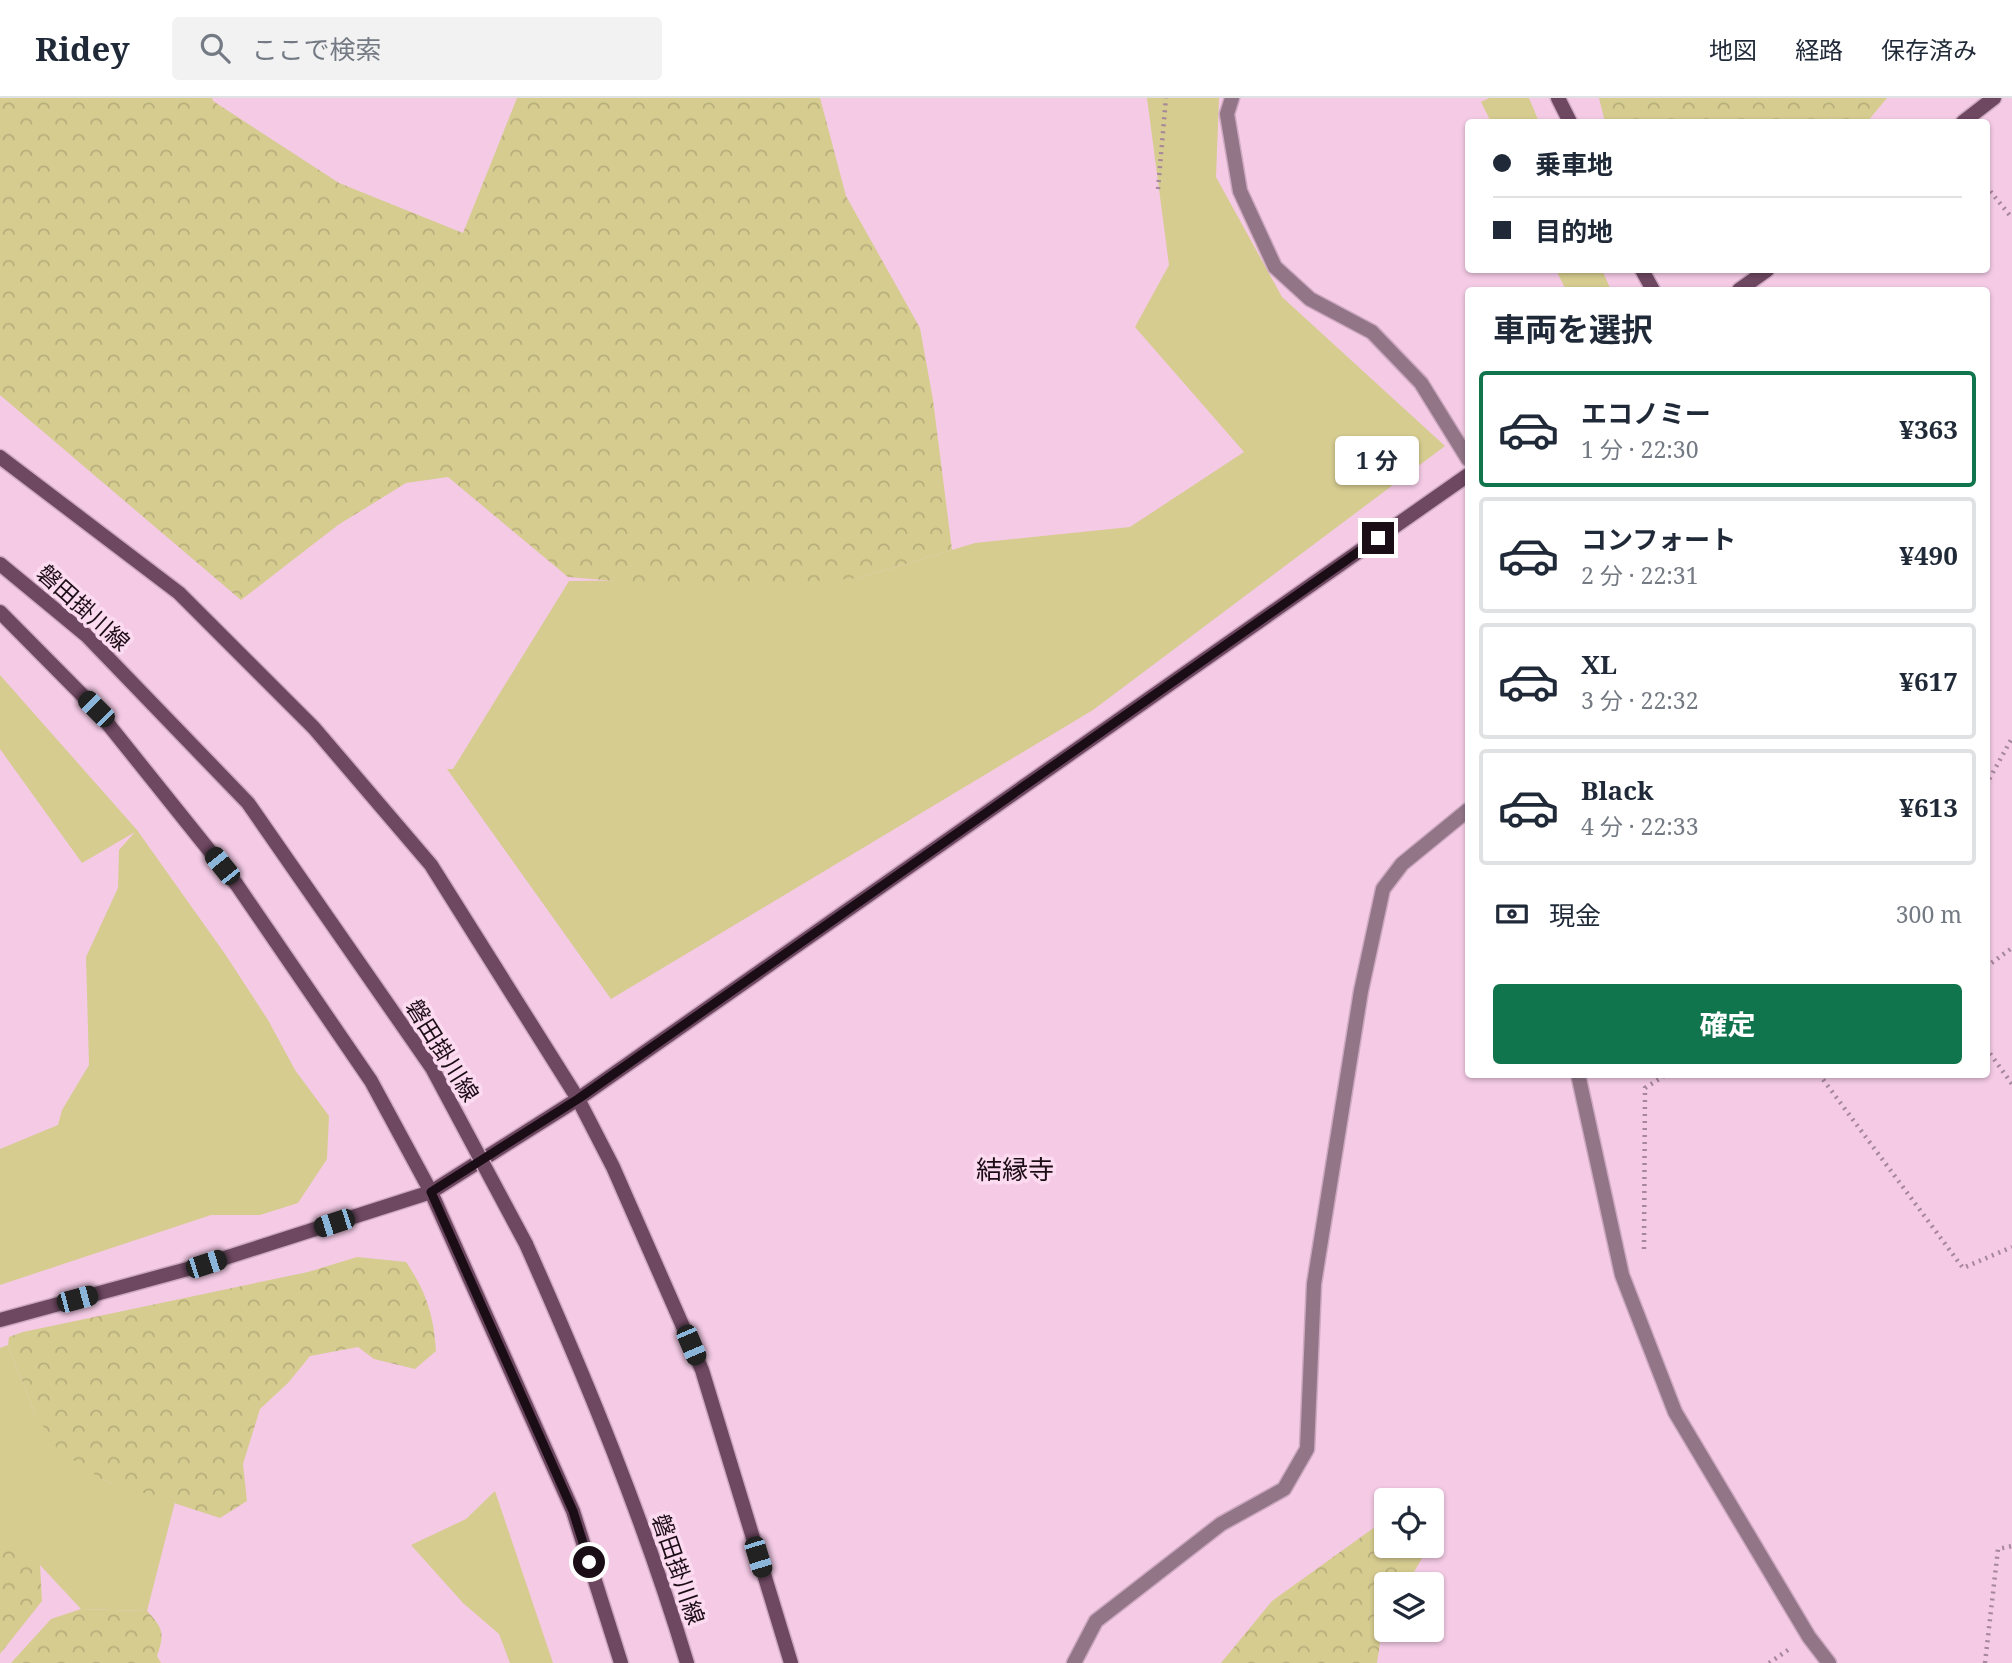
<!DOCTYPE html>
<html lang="ja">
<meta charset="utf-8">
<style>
body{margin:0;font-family:"Noto Serif","Noto Sans JP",serif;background:#f2f2f3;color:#1f2937;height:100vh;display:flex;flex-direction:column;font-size:26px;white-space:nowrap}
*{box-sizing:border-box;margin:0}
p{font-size:23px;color:#747a83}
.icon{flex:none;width:38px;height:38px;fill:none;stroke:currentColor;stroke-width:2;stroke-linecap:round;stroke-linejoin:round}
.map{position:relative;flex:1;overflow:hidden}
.side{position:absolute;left:1465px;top:189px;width:525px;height:791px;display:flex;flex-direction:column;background:#fff;border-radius:7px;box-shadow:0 2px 5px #0004}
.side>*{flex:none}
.hud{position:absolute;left:1465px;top:21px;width:525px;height:154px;border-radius:7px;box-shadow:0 2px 5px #0004;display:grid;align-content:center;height:154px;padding:0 28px;background:#fff}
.tools{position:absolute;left:1374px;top:1390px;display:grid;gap:14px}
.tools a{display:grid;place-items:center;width:70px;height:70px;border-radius:7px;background:#fff;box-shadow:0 2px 5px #0004;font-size:35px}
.end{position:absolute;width:32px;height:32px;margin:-16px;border:9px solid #1b0d16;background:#fff;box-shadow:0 0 0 4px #fff}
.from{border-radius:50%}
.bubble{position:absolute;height:49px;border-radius:7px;background:#fff;box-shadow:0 2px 5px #0004;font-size:23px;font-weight:700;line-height:49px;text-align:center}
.car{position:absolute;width:21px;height:42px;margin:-21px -10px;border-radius:9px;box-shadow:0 0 5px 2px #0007;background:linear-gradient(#222 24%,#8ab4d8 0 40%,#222 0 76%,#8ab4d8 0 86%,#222 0)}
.hud b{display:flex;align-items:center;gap:24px;height:66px;font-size:26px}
.hud b+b{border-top:2px solid #e0e1e3}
.hud i{width:18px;height:18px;background:#1f2937}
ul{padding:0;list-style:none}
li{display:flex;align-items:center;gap:21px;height:116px;margin:0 14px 10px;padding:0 14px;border:4px solid #e0e1e3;border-radius:7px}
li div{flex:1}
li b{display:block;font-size:26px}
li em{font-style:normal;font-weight:700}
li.active{border-color:#10744c}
li>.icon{width:63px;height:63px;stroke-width:1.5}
h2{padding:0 28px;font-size:32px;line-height:84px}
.pay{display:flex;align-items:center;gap:18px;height:77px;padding:0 28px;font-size:26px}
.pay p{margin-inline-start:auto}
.cta{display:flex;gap:14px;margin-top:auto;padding:14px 28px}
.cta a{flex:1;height:80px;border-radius:7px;background:#10744c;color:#fff;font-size:28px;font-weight:700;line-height:80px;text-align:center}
header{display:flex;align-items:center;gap:42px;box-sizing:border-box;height:98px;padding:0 35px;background:#fff;border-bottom:2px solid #e0e1e3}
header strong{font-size:33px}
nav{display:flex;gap:38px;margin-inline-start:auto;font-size:24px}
.search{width:490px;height:63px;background:#f2f2f3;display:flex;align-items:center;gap:18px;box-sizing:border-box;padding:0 24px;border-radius:7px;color:#747a83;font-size:26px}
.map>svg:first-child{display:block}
.grass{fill:#d6cc90}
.forest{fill:url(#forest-crowns)}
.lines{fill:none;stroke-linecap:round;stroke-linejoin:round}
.street-casing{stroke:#cda8c0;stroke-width:17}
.secondary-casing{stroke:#cda8c0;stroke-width:17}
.path{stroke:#a6869b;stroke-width:4.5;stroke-dasharray:2 5;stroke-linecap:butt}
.street{stroke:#927688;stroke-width:14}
.secondary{stroke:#6e4761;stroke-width:14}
.secondary-bridge-casing{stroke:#cda8c0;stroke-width:17;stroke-linecap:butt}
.secondary-bridge{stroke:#6e4761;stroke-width:14}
.route{stroke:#1b0d16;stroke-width:9}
.labels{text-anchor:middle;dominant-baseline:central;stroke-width:7;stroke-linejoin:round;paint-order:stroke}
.street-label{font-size:23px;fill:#1b0d16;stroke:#fcdaf0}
.quarter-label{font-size:26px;fill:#1b0d16;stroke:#fcdaf0}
</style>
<header>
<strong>Ridey</strong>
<div class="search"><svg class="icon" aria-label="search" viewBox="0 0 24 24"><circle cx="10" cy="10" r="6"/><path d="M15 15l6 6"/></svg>ここで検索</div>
<nav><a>地図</a><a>経路</a><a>保存済み</a></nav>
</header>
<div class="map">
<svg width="2012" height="1565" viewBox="0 0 2012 1565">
<defs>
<pattern id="forest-crowns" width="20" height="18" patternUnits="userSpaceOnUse" patternTransform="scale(1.75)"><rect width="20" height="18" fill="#d6cc90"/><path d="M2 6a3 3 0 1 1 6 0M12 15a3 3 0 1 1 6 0" fill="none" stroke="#b7ae7b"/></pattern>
</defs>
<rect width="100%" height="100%" fill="#f4cae5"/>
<path class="grass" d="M1147 0H1219L1216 79 1282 199 1445 348 1093 612 611 901 447 671H453L569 483 859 480 975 445 1130 429 1244 354 1135 229 1169 167Z
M1489 0H1529L1539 24H1491L1481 4Z
M1556 172H1602L1611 192H1566Z
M0 577 137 732 225 856 268 922 295 972 329 1018 327 1061 298 1105 260 1117H211L0 1187V1051L58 1027 62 1012 89 967 86 859 118 790 119 752 135 734 82 765 0 651Z
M8 1247 35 1315 103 1382 175 1404 147 1513 81 1511 40 1467 0 1447V1250Z
M495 1393 553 1565H510L499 1536 463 1505 411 1447 466 1421Z"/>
<path class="forest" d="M0 0H212L213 3 339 85 463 135 517 0H820L846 98 920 230 933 302 952 452 859 480 710 491 568 479 448 379 406 385 338 427 241 502 0 297Z
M1599 0H1887L1867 24H1833L1832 20 1828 24H1605Z
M357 1159 406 1164C426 1193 434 1218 436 1253L415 1271 374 1261 358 1249 310 1258 288 1285 260 1311 243 1366 247 1403 220 1420 103 1382 58 1352 35 1315 8 1247 9 1239 23 1234 308 1174Z
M1386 1421V1447H1426L1425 1455 1407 1486H1386V1523L1382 1531 1377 1565H1221L1272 1503Z
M0 1445 16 1451 40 1467 42 1503 0 1556Z
M81 1511 147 1513C163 1530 165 1535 157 1558L161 1565H11L51 1521Z"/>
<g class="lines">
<defs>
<path id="street" d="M1232 0 1227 16 1240 93 1275 169 1310 201 1372 234 1421 285 1468 361
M1578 976 1622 1177 1675 1314 1809 1539 1829 1565
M1074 1565 1096 1523 1221 1426 1284 1391 1307 1351 1314 1186 1361 893 1383 791 1402 766 1468 712"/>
<path id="secondary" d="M1558 0 1570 24
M1963 24 1994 0
M1642 172 1653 192
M1739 192 1767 172
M0 359 179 495 314 630 431 767 578 1001 613 1069 702 1272 791 1565
M0 466 86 537 248 705 432 970
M0 514 96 611 237 787 371 983 431 1094 573 1413 621 1565
M526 1146C587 1283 644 1422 687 1565
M0 1222 206 1166 431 1094 578 1001 1468 377"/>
</defs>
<use href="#street" class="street-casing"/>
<use href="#secondary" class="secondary-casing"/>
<path class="path" d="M1986 88 2012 120
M1158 91 1166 0
M1986 687 2012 640
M1986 869 2012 850
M1986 950 2012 986
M1819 976 1963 1170 2012 1149
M1644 1151 1645 990 1667 976
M1769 1565 1788 1552
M1985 1565 1998 1451 2012 1448"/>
<use href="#street" class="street"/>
<use href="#secondary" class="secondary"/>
<defs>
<path id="secondary-bridge" d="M432 970 526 1146"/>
</defs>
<use href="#secondary-bridge" class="secondary-bridge-casing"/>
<use href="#secondary-bridge" class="secondary-bridge"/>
</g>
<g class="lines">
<path class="route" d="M589 1464 573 1413 431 1094 578 1001 1378 440"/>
</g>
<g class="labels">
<g class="street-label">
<text transform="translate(84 509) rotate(42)">磐田掛川線</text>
<text transform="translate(443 952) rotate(58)">磐田掛川線</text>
<text transform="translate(679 1471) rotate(71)">磐田掛川線</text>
</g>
<g class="quarter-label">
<text x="1015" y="1071">結縁寺</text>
</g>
</g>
</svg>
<div class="tools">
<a><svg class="icon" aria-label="locate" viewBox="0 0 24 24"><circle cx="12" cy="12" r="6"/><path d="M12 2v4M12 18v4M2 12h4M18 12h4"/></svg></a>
<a><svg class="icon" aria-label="layers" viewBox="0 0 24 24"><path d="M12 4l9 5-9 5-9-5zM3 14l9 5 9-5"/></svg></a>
</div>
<i class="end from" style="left:589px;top:1464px"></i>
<i class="end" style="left:1378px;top:440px"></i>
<div class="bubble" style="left:1335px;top:338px;width:84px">1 分</div>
<i class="car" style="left:96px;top:611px;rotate:315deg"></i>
<i class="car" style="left:222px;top:768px;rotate:321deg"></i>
<i class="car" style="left:334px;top:1125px;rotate:252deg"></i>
<i class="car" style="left:206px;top:1166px;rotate:72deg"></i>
<i class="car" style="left:77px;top:1201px;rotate:75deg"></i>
<i class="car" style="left:691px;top:1247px;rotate:157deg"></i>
<i class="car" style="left:758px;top:1459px;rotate:163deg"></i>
<div class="hud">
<b><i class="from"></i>乗車地</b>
<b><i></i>目的地</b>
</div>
<section class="side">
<h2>車両を選択</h2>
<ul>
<li class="active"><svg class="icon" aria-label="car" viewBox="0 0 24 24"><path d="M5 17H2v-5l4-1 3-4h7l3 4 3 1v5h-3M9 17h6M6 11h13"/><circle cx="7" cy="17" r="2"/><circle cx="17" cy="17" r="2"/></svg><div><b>エコノミー</b><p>1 分 · 22:30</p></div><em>¥363</em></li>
<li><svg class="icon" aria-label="car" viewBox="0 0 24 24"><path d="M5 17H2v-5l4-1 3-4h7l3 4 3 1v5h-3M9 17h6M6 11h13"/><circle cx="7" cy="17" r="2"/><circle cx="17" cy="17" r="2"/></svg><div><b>コンフォート</b><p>2 分 · 22:31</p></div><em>¥490</em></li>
<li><svg class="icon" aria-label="car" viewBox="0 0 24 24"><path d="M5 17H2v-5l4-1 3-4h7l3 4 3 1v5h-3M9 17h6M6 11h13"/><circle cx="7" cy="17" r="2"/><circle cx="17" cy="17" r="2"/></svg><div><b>XL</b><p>3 分 · 22:32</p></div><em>¥617</em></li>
<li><svg class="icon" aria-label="car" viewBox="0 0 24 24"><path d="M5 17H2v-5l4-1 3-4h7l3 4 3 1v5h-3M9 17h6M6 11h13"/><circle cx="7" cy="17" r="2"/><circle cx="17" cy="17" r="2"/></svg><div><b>Black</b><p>4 分 · 22:33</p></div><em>¥613</em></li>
</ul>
<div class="pay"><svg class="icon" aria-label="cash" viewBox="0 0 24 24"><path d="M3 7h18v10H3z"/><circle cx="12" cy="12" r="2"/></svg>現金<p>300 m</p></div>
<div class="cta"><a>確定</a></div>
</section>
</div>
